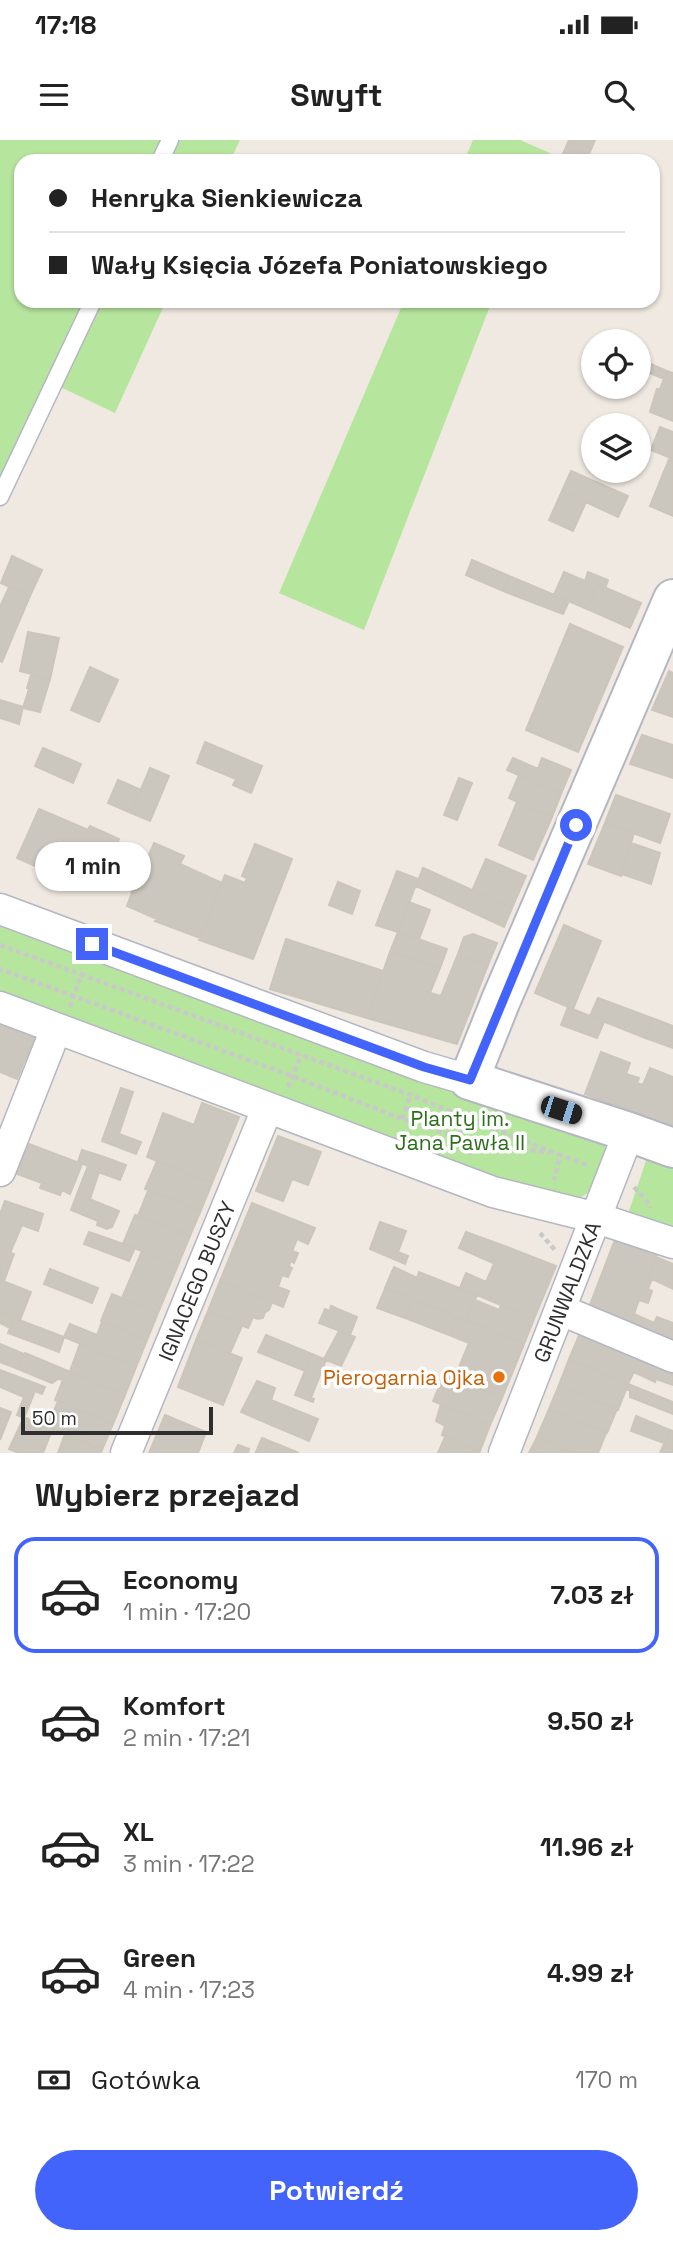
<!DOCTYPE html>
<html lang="pl">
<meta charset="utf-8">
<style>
body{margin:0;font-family:"Space Grotesk",sans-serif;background:#f6f6f6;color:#222;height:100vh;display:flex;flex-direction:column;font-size:26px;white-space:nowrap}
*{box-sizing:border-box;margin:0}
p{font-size:23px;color:#767676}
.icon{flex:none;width:38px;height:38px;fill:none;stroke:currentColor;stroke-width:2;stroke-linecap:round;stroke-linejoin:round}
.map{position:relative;height:1313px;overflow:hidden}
.panel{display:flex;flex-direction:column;background:#fff;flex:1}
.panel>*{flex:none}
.guide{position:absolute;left:14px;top:14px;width:646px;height:154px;border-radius:21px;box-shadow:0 2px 5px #0004;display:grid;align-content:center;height:154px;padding:0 35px;background:#fff}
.tools{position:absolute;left:581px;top:189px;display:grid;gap:14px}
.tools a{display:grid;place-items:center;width:70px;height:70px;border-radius:50%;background:#fff;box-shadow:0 2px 5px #0004;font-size:35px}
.scale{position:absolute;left:21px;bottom:18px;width:192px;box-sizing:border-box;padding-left:7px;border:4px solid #2e2e2e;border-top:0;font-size:19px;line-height:24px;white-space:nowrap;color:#2e2e2e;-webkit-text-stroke:5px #fff;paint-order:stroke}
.end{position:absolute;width:32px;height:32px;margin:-16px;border:9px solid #4264fb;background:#fff;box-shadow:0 0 0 4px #fff}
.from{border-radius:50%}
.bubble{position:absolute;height:49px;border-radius:24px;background:#fff;box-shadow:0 2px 5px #0004;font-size:23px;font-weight:600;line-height:49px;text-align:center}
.car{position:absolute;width:21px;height:42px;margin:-21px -10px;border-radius:9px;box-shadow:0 0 5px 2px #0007;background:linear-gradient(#222 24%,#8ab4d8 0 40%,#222 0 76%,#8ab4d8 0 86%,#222 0)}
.guide b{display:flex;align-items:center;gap:24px;height:66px;font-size:26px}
.guide b+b{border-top:2px solid #e0e0e0}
.guide i{width:18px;height:18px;background:#222}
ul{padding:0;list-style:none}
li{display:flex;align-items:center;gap:21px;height:116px;margin:0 14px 10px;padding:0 21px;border:4px solid transparent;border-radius:21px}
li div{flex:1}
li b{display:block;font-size:26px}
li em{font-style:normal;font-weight:600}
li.selected{border-color:#4264fb}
li>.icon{width:63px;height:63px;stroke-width:1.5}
h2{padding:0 35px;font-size:32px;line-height:84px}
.pay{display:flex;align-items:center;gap:18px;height:77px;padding:0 35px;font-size:26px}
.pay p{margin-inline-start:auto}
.primary-button{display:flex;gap:14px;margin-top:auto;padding:14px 35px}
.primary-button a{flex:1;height:80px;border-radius:42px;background:#4264fb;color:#fff;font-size:28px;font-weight:600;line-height:80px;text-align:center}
.status{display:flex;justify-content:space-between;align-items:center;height:49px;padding:0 35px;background:#fff;direction:ltr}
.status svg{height:19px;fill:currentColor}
header{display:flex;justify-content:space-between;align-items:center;height:91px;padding:0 35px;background:#fff;font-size:32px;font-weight:600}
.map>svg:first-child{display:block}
.green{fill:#b6e59e}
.building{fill:#cbc7bf;stroke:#cbc5ba;stroke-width:2}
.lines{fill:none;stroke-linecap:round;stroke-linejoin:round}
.lane-casing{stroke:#b4b7c1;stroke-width:19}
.street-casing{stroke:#b4b7c1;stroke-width:33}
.secondary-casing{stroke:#b4b7c1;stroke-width:42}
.path{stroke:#c9c9c9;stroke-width:4.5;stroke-dasharray:5 3.5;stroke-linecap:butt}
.lane{stroke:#fff;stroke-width:16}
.street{stroke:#fff;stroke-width:30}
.secondary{stroke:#fff;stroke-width:38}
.route{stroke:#4264fb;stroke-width:9}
.food-dot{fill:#e8710a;stroke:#fff;stroke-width:2.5}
.labels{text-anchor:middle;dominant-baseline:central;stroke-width:7;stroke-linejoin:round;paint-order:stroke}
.park-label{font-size:21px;fill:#2c6e1b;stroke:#fff}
.street-label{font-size:21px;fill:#2e2e2e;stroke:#fff}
.food-label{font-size:21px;fill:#c56008;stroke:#fff;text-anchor:end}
</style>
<div class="status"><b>17:18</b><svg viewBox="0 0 49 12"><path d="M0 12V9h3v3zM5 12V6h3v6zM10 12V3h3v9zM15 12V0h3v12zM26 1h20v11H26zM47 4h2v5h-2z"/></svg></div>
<header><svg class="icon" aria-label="menu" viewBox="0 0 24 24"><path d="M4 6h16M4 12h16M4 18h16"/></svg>Swyft<svg class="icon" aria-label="search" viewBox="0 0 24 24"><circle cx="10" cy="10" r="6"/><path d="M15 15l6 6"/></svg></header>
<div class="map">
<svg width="673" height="1313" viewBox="0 0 673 1313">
<rect width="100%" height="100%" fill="#efe9e1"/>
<path class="green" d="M0 0H240L230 21H21V161H166L115 273 54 244 0 357Z
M473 0H520L550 13 547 21H464Z
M404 161H492L364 490 279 453Z
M0 781 585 990 606 1006C601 1032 602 1052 572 1060L453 1027 0 858Z
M649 1012 673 1020V1089L628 1074Z"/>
<path class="building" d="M569 0H595L586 21H560Z
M639 219 667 231 664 239 645 231 643 237 639 235Z
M667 231 673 233V281L650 272 657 249H660Z
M660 287 673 292V319L651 310Z
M593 288V309L585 305Z
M670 317 673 319V376L650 366Z
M571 331 628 356 618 377 562 351Z
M562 351 586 362 573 391 549 380Z
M12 416 42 430 30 456 1 443Z
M472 420 509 436 503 451 466 435Z
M564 432 585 441 588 432 608 440 605 448 597 444 587 469 554 455Z
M509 436 569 461 563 474 503 451Z
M597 444 641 463 630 488 587 469Z
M9 447 30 456 15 491 0 485V467Z
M570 484 623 507 578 612 526 590Z
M0 485 15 491 2 522 0 521Z
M28 492 59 498 50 539 20 531Z
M90 527 118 540 99 582 71 570Z
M669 531 673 533V577L652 570Z
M31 535 50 539 40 572 23 568 29 549 27 548Z
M0 560 23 567 19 584 0 578Z
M642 595 673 605V638L630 624Z
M205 602 262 626 251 653 233 645 236 639 197 623Z
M43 608 81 624 73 643 35 626Z
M513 618 538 629 542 618 571 630 561 654 507 630Z
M150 628 169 636 150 681 131 673Z
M519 635 561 654 552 677 509 658Z
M459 638 472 643 457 680 444 675Z
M118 640 141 650 131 673 108 663Z
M616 655 670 674 660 703 605 683Z
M517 662 552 677 533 720 499 705Z
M39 669 88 690 90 686 119 699 106 730 97 726 87 749 17 718Z
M605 683 634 693 621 736 588 724Z
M154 703 184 716 180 724 222 743 200 798 155 781 157 779 127 766 143 723 145 724Z
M631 703 660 713 651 744 622 734Z
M255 704 292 719 253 819 199 800 225 735 245 743 247 738 242 736Z
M486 719 526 736 512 768 472 751Z
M423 728 512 768 504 787 416 746Z
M397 731 418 739 398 792 376 785Z
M338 742 360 751 352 774 329 765Z
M409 762 430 770 419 799 398 792Z
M564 785 601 801 573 869 535 853Z
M398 792 447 809 440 828 390 812Z
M473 794 497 803 488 825 458 814 464 797Z
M286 799 383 831 367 878 270 849Z
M390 812 440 828 430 853 441 856 458 814 488 825 457 904 367 878Z
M598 858 652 878 645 898 590 876Z
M568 867 604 882 597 898 561 885Z
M652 878 673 886V908L645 898Z
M0 885 34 898 17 939 0 932Z
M601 912 630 923 626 934 639 938 637 943 643 945 650 928 673 937V988L585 954Z
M121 948 133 952 119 994 141 1002 136 1014 102 1001Z
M202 963 239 977 212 1043 147 1017 163 973 194 985Z
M278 996 321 1012 308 1045 292 1039 283 1061 256 1051Z
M29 1004 82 1024 70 1054 62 1050 60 1055 40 1048 42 1043 17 1034Z
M82 1010 104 1017 90 1059 77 1054 88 1026 78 1022Z
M104 1017 126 1025 120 1040 98 1032Z
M157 1021 212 1043 201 1070 145 1049Z
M148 1051 201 1070 190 1096 138 1076Z
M77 1054 119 1071 112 1087 107 1089 97 1085 98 1081 71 1070Z
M5 1061 43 1074 38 1091 22 1085 10 1113 0 1109V1074Z
M252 1063 315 1088 308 1104 297 1099 292 1111 298 1113 294 1123 291 1121 289 1126 292 1128 288 1137 282 1135 278 1147 289 1151 283 1167 220 1141Z
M135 1075 190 1096 178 1125 123 1104Z
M380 1082 406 1091 398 1112 408 1116 405 1124 370 1109Z
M89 1092 135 1108 129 1121 84 1104Z
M466 1092 502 1105 493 1123 459 1108Z
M616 1097 658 1112 648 1137 652 1139 648 1149 652 1151 648 1163 639 1160 630 1185 588 1170Z
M502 1105 556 1126 534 1179 460 1148 466 1133 486 1142Z
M0 1109 14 1114 4 1141 0 1140Z
M142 1111 178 1125 158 1173 122 1158Z
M656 1117 673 1124V1149L648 1137Z
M394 1127 417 1138 419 1132 477 1155 466 1180 385 1148Z
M50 1129 98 1148 92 1163 44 1144Z
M0 1140 31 1152 20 1180 0 1172Z
M220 1141 272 1162 269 1170 265 1172 263 1178 258 1179 253 1177 248 1188 208 1171Z
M385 1149 413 1159 405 1178 377 1168Z
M112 1154 158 1173 147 1200 101 1181Z
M413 1159 456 1176 449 1195 405 1178Z
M475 1160 499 1170 501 1165 534 1179 524 1204 466 1180Z
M331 1166 357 1177 350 1195 319 1183 325 1169 330 1171Z
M208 1171 242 1186 230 1213 196 1200Z
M0 1172 14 1178 10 1188 0 1183Z
M634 1174 654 1183 657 1177 673 1183V1203L630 1185Z
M456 1176 524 1204 502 1258 455 1237 469 1203 449 1195Z
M14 1178 64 1197 59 1212 8 1193Z
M102 1182 147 1200 136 1227 64 1197 70 1184 97 1195Z
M339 1191 355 1197 341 1226 324 1219Z
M581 1191 642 1215 628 1244 569 1219Z
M266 1195 312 1214 305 1231 258 1212Z
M196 1200 242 1218 223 1265 178 1247Z
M0 1204 24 1214 18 1229 0 1222Z
M80 1204 136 1227 125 1255 70 1231Z
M25 1213 125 1255 113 1284 55 1260 63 1240 58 1239 52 1243 18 1229Z
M312 1214 326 1220 311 1258 314 1259 313 1262 295 1255Z
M642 1215 673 1228V1245L656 1239 655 1242 634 1232Z
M569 1219 628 1244 618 1270 559 1245Z
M0 1230 45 1247 42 1254 35 1251 24 1278 17 1275 24 1257 0 1247Z
M445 1233 502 1258 490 1285 433 1261Z
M257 1241 275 1248 271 1260 318 1279 309 1301 241 1272Z
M628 1244 673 1262V1274L630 1257V1250L626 1249Z
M559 1245 617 1269 607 1293 549 1269Z
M58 1261 113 1284 102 1310 47 1287Z
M441 1264 490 1285 480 1311 442 1295 445 1286 436 1281Z
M0 1268 11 1272 0 1300Z
M549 1269 606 1293 598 1313H574L537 1297Z
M165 1275 206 1292 198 1313H149Z
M636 1276 670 1290 664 1303 631 1291Z
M24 1277 52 1290 43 1313H19L9 1309Z
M670 1290 673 1291V1313H660Z
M65 1294 102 1310 101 1313H58Z
M445 1297 480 1311 479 1313H438Z
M537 1297 574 1313H529Z
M262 1298 299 1313 256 1312Z
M238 1305 249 1309 248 1313H234Z"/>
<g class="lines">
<defs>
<path id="lane" d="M160 21 170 0
M0 357 93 161"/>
<g id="street">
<path d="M0 769 424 927 469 940"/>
<path d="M0 867 493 1052 597 1078 673 1103"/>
<path d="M0 1031 56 889"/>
<path d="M561 1170 673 1217"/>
<path id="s1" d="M126 1313 267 969"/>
<path id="s2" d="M504 1313 629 992"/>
</g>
<path id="secondary" d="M673 459 501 860 469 940 629 992 673 1008"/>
</defs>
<use href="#lane" class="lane-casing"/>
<use href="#street" class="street-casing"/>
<use href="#secondary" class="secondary-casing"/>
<path class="path" d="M0 805 411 955 454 973 464 999 402 979 292 936 0 829
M70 867 81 835
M288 947 301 915
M454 973 560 1015 554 1040
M402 979 411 955
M558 1014 589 1026
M471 1015 464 999 549 1013
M634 1047 650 1065V1068
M540 1093 555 1110"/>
<use href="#lane" class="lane"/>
<use href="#street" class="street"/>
<use href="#secondary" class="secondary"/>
</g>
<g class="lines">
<path class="route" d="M92 804 424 927 470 940 576 685"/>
</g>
<circle class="food-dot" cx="499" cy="1237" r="7"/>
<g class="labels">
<g class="park-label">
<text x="460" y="978">Planty im.<tspan x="460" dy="24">Jana Pawła II</tspan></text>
</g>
<g class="street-label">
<text stroke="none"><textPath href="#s1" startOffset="186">IGNACEGO BUSZY</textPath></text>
<text stroke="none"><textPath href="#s2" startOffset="173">GRUNWALDZKA</textPath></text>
</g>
<g class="food-label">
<text x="485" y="1237">Pierogarnia Ojka</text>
</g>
</g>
</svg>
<div class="tools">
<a><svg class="icon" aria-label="locate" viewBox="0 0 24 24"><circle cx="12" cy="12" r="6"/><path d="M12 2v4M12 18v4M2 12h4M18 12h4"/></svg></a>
<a><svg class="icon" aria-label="layers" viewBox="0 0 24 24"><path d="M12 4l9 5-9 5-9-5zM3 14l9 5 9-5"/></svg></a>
</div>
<div class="scale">50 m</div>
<i class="end from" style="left:576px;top:685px"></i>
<i class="end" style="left:92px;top:804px"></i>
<div class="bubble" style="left:35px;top:702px;width:116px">1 min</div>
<i class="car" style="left:561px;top:970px;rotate:108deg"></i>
<div class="guide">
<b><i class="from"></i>Henryka Sienkiewicza</b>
<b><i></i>Wały Księcia Józefa Poniatowskiego</b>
</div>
</div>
<section class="panel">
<h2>Wybierz przejazd</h2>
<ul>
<li class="selected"><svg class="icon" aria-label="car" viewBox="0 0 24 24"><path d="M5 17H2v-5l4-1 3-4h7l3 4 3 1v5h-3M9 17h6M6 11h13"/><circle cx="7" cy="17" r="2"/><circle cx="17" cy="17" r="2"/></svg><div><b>Economy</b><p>1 min · 17:20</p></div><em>7.03 zł</em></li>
<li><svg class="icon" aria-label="car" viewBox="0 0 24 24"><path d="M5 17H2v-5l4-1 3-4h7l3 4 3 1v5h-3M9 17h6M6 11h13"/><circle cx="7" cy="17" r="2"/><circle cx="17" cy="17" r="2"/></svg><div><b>Komfort</b><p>2 min · 17:21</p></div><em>9.50 zł</em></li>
<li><svg class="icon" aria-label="car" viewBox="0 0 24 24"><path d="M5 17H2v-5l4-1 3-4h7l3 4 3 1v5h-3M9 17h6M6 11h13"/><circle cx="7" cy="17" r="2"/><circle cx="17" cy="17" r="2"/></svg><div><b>XL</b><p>3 min · 17:22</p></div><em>11.96 zł</em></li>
<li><svg class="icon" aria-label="car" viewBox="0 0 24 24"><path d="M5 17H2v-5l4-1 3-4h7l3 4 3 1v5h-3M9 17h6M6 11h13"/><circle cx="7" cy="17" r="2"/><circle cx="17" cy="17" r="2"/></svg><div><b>Green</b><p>4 min · 17:23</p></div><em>4.99 zł</em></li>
</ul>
<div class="pay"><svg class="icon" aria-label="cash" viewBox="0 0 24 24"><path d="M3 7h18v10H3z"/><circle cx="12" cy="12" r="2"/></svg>Gotówka<p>170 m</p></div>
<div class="primary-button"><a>Potwierdź</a></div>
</section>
